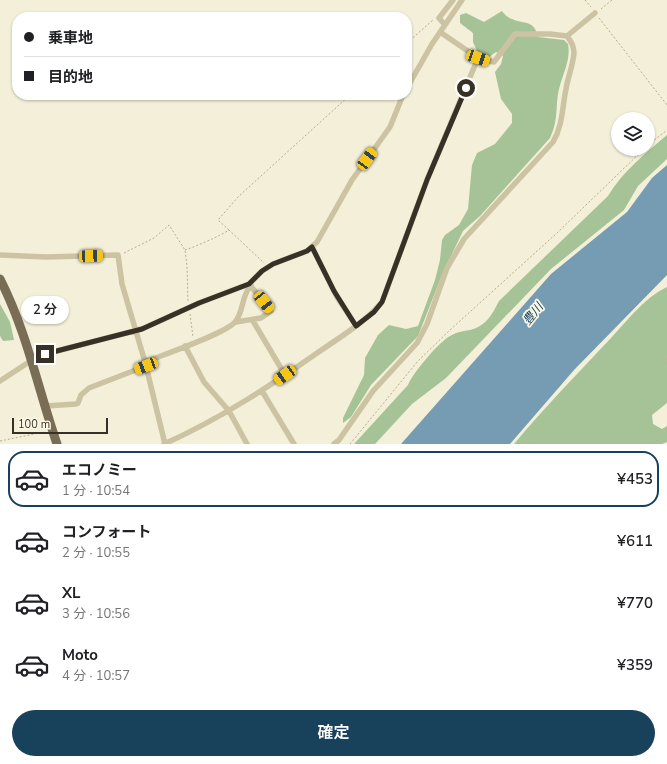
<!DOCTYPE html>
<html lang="ja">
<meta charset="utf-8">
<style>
body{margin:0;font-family:"Nunito Sans","Noto Sans JP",sans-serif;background:#f6f6f6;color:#202124;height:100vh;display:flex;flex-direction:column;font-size:15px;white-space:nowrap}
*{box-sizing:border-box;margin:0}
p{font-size:13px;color:#757577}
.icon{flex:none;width:22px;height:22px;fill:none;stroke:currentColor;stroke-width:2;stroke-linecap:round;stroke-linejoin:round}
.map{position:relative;height:444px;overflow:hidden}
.panel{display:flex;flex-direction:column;background:#fff;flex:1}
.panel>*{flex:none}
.top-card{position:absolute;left:12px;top:12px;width:400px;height:88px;border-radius:16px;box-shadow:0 1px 3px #0004;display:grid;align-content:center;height:88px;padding:0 12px;background:#fff}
.tools{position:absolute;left:611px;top:112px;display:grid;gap:8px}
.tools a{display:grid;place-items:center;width:44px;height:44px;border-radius:50%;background:#fff;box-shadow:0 1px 3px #0004;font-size:20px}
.scale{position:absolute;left:12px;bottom:10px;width:96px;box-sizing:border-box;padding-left:4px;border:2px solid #373026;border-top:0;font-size:11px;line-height:14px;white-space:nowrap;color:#373026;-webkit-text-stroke:3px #fbf8e5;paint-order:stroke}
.end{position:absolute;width:18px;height:18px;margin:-9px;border:5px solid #373026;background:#fff;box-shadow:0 0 0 2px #fff}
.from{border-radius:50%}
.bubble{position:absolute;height:28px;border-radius:14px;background:#fff;box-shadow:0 1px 3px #0004;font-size:13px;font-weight:600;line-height:28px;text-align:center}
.car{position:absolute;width:12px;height:24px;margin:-12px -6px;border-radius:5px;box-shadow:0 0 3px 1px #0007;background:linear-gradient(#f5c518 24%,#345 0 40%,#f5c518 0 76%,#345 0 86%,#f5c518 0)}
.top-card b{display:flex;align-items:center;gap:14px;height:38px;font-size:15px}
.top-card b+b{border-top:1px solid #e0e0e0}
.top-card i{width:10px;height:10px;background:#202124}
ul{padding:7px 0 0;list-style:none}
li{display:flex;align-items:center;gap:12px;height:56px;margin:0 8px 6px;padding:0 4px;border:2px solid transparent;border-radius:16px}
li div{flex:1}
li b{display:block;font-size:15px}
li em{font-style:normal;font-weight:600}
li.active{border-color:#18415b}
li>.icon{width:36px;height:36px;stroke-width:1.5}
.cta{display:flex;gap:8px;margin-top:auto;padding:8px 12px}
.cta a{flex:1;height:46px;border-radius:24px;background:#18415b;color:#fff;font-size:16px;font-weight:600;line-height:46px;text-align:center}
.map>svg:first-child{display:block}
.green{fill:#a6c397}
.water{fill:#759cb3}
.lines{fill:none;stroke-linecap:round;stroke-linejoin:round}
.path{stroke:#b8ae8d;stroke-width:1;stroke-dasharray:2 2;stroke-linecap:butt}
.minor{stroke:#ccc3a3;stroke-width:5.5}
.primary{stroke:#7a6d55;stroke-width:9}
.route{stroke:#373026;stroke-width:5}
.labels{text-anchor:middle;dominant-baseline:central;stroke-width:3.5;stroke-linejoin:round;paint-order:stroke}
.water-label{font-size:12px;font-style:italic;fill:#18415b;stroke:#fbf8e5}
</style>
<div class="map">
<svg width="667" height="444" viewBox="0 0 667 444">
<rect width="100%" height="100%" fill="#f3efd8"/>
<path class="green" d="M502 11C504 14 508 18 512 19 525 25 534 19 538 37L564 40 568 44C571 60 563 73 559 89 555 107 559 119 550 138L480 216 463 231 442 275 418 336 371 385 351 417 343 423V418L364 375 365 358 378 335 389 325 406 329 418 326 435 280 440 260 442 240 445 235 459 225 468 209 472 165 477 153 495 144 512 123V114L501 99 495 72 501 64 503 56 496 52 489 57 478 53 473 42V33L460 23V15L466 13 484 22Z
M667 135V159L638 186 624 210 551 269 446 378 412 404 375 444H354L408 385C413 373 440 340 452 335 457 332 464 331 470 330 486 326 492 315 499 301L608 196C623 171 645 154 667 135Z
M667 287V403L652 415 653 424 662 429 667 426V442L662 444H514C545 407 578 373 611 338 628 320 644 298 667 287Z
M0 304 10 322 14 340 3 341 0 336Z"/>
<path class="water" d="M667 165V275L574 370 510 444H401L551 274 627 212 652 178Z"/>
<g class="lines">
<path class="path" d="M585 0 591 7
M601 9 612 0
M599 18 667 105
M407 43 433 20
M648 145 667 130
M229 230 218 220 238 197 350 95
M185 250C197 246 220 236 229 230L264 263
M124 253 154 238 169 225 185 250 187 266 188 301
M190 314 193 337
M667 358V364
M0 441 44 432
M350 444 418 361 450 330 557 233 644 149"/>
<path class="minor" d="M445 25 439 18 453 0
M478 58 494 62 515 34H550L567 36 595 13
M407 88 432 44 462 0
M312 247 337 297 356 326
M0 255 46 257 118 255 122 284 145 362 165 444
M253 321 285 375
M236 322 261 318 271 311 249 284
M185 346 204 382 229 411 247 444
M145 362C162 355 225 334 235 322 244 312 241 296 251 285
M0 381 32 360 45 354 142 329 199 303 249 284 262 271 273 264 307 251 317 242 352 180 390 127 403 95
M262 391 294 444
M46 406 76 404 78 403 81 395 89 388 146 366
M164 444C220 419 270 386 320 351 342 336 365 322 382 302L427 180 478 58 440 32
M334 444 339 440 373 391 417 343 427 324 447 268 464 239 553 142C563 125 562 108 566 89 568 77 573 65 574 53 574 46 571 41 567 36"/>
<path class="primary" d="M0 279C27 332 38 389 57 444"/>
</g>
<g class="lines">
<path class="route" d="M45 354 142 329 199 303 249 284 262 271 273 264 307 251 312 247 334 291 356 326 374 312 382 302 427 180 466 88"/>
</g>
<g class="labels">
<g class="water-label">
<text transform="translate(533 314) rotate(-51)">豊川</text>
</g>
</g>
</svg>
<div class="tools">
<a><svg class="icon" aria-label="layers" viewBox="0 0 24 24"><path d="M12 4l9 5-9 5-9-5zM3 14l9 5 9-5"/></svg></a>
</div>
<div class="scale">100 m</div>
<i class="end from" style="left:466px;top:88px"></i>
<i class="end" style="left:45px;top:354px"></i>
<div class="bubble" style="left:21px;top:296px;width:48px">2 分</div>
<i class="car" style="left:478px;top:58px;rotate:109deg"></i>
<i class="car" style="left:367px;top:159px;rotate:36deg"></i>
<i class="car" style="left:91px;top:256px;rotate:88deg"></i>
<i class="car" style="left:264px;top:302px;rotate:142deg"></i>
<i class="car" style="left:146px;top:366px;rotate:249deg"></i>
<i class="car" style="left:285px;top:375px;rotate:236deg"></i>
<div class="top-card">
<b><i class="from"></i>乗車地</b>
<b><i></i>目的地</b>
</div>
</div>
<section class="panel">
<ul>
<li class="active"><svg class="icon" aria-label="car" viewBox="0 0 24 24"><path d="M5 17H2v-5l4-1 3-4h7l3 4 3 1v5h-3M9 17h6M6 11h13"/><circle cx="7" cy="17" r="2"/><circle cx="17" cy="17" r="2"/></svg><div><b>エコノミー</b><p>1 分 · 10:54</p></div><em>¥453</em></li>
<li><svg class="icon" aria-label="car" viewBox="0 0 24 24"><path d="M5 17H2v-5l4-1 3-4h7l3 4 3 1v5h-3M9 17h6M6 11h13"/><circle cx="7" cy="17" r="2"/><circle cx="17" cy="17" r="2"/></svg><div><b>コンフォート</b><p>2 分 · 10:55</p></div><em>¥611</em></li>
<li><svg class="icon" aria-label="car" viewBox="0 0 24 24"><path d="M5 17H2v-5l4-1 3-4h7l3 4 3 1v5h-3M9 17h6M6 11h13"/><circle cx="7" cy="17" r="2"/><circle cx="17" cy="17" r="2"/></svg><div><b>XL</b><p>3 分 · 10:56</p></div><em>¥770</em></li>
<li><svg class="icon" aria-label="car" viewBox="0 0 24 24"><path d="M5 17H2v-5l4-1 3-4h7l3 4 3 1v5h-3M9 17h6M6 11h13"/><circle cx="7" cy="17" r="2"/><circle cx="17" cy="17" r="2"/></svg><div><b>Moto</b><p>4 分 · 10:57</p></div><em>¥359</em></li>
</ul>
<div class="cta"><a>確定</a></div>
</section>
